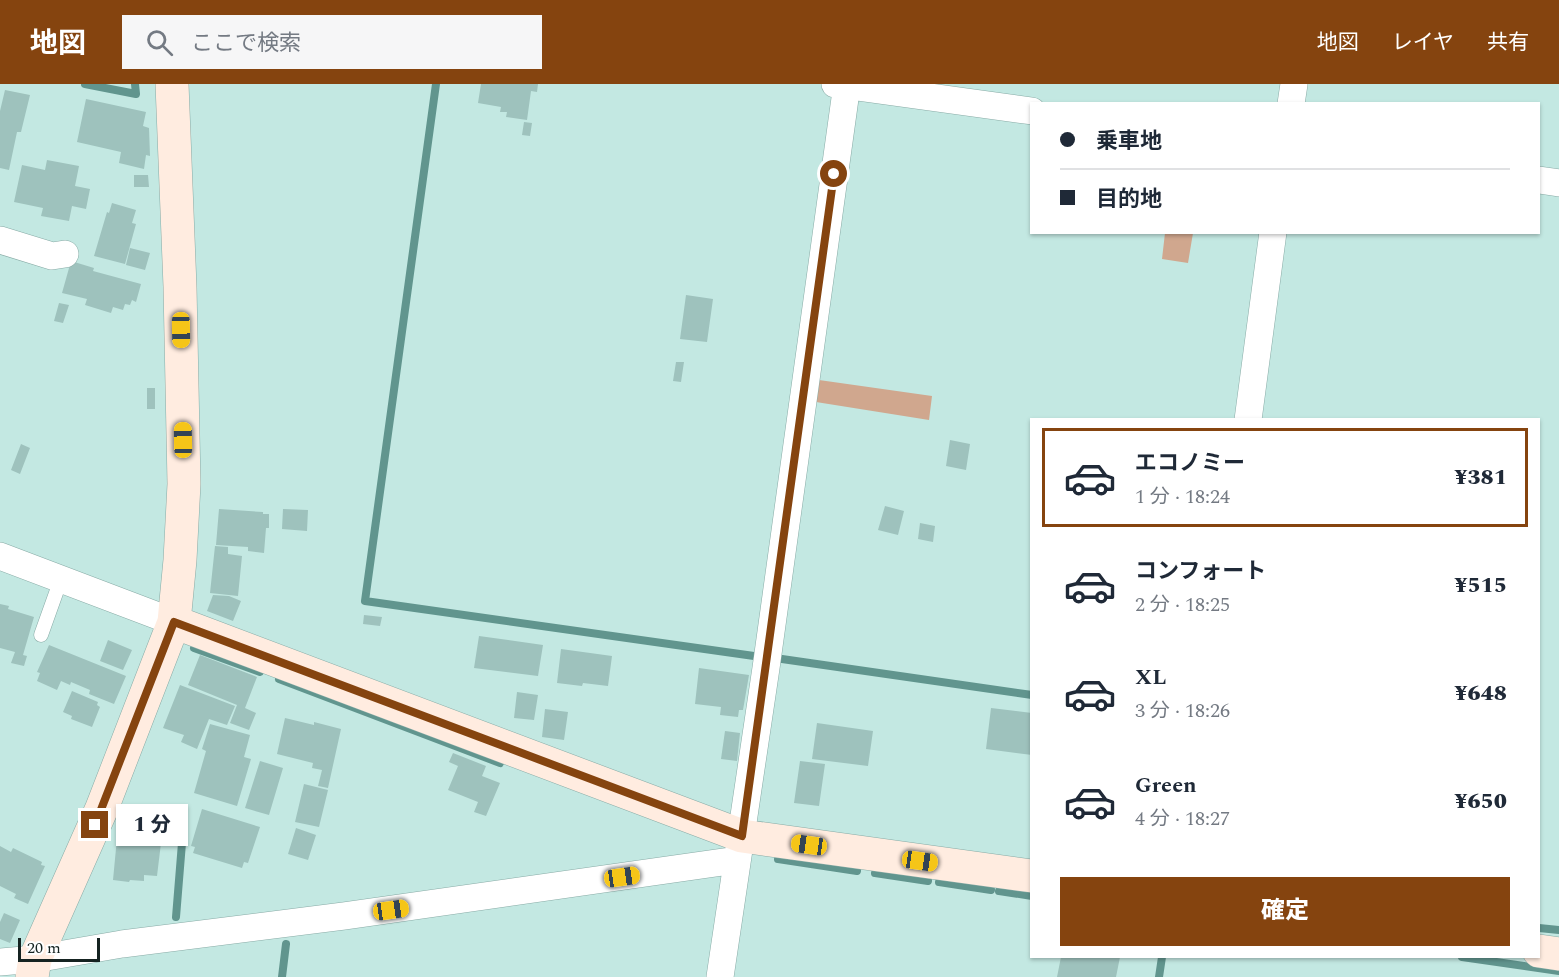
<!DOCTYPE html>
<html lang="ja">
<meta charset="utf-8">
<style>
body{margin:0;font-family:Spectral,"Noto Sans JP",serif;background:#f6f6f7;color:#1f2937;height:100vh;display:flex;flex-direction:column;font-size:22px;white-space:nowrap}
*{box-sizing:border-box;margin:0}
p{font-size:20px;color:#747a83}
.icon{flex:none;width:33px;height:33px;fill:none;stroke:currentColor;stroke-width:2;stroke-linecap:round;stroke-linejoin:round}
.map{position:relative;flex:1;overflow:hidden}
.sheet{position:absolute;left:1030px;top:334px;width:510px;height:540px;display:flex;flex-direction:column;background:#fff;border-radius:0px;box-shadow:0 2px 4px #0004}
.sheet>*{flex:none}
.guide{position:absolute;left:1030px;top:18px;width:510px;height:132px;border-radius:0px;box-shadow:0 2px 4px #0004;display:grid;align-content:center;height:132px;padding:0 30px;background:#fff}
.scale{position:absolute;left:18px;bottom:15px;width:82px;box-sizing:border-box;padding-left:6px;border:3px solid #152321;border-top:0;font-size:16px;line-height:21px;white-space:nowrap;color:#152321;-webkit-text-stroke:4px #fff;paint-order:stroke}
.end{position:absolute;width:27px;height:27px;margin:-14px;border:8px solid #85440f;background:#fff;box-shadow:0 0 0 3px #fff}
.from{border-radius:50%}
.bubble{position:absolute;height:42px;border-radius:0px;background:#fff;box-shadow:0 2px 4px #0004;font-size:20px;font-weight:800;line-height:42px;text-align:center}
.car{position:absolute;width:18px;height:36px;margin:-18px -9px;border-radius:8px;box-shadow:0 0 4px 2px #0007;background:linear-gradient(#f5c518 24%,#345 0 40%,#f5c518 0 76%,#345 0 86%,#f5c518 0)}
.guide b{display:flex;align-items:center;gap:21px;height:57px;font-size:22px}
.guide b+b{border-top:2px solid #e0e1e3}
.guide i{width:15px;height:15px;background:#1f2937}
ul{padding:10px 0 0;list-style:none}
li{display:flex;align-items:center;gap:18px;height:99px;margin:0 12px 9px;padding:0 18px;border:3px solid transparent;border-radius:0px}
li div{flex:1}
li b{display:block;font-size:22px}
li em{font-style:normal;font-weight:800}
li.on{border-color:#85440f}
li>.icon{width:54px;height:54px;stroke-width:1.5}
.button{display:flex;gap:12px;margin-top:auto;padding:12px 30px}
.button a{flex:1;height:69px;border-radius:0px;background:#85440f;color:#fff;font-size:24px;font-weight:800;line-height:69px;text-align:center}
header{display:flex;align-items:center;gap:36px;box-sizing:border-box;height:84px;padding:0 30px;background:#85440f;color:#fff}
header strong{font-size:28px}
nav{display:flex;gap:33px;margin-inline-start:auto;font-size:21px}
.search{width:420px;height:54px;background:#f6f6f7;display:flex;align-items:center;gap:15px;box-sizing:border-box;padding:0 21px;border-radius:0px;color:#747a83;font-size:22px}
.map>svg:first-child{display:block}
.green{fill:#d0a78e}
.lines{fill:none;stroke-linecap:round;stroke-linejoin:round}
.stream{stroke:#61958e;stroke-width:8}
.building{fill:#9ec2bd}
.lane-casing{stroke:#88aba6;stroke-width:15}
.street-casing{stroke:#88aba6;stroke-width:28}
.secondary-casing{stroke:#88aba6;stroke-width:34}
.lane{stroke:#fff;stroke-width:14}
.street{stroke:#fff;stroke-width:27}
.secondary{stroke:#ffece0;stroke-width:33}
.route{stroke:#85440f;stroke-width:8}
</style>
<header>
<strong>地図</strong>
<div class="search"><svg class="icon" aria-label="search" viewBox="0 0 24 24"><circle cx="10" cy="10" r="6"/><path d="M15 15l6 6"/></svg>ここで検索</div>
<nav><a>地図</a><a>レイヤ</a><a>共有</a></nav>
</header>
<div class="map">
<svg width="1559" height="893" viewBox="0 0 1559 893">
<rect width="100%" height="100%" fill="#c3e8e2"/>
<path class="green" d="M1165 149H1193L1188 179 1162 175Z
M819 296 932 312 929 336 816 318Z"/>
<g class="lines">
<path class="stream" d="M85 0 136 10 135 0
M436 0 365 517 754 572
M194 564 260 588
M782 575 1032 611
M279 595 500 679
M120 747 173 755 182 759 176 833
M778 775 857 787
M875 789 928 797
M939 798 991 806
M999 807 1032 812
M1539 844 1559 846
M1462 873 1559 887
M282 893 286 860
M1159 893 1162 873"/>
</g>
<path class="building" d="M481 0H538L537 8 531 7 527 36 506 33 507 28H500L501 23 478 19Z
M5 6 30 11 21 48H17L9 86 0 84V27Z
M86 15 146 28 143 42 149 44 150 72 146 71 144 85 119 79 121 68 77 58Z
M524 38 532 39 530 52 522 51Z
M47 76 79 82 75 102 90 105 86 125 72 122 69 137 41 132 43 124 14 118 22 81 45 86Z
M134 91H148L149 103H134Z
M112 119 136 126 132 139 136 140 125 180 94 172 107 128 109 129Z
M130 164 150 169 145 186 126 181Z
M71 177 94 184 93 187 141 200 136 218 132 216 130 221 125 220 123 226 113 223 111 229 85 221 87 215 62 209Z
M686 211 713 215 707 258 680 255Z
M59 219 69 221 63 239 54 237Z
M676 278H684L681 298 673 297Z
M147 304H155V325H147Z
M950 356 970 360 966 386 946 382Z
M21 360 30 364 20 390 11 386Z
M885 422 904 427 898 451 878 446Z
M219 425 263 428V430H269V444H266L264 469 248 467V463L216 461Z
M283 425 308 426 307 447 282 445Z
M920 439 935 442 933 458 918 455Z
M215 462 228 463V470L242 472 238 512 210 509Z
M213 511 229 512 241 517 233 537 207 527Z
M0 520 9 522 8 525 34 533 23 571 27 572 24 582 11 579 15 568 0 564Z
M364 531 382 533 380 542 363 540Z
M479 552 543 561 538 592 474 584Z
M108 556 132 566 123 586 100 577Z
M49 561 126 592 114 620 89 610 90 606 71 598 70 601 61 597 57 606 37 597 40 589 37 588Z
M561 565 612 572 608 602 583 599 582 602 557 599Z
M200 571 257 593 245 624 256 629 249 646 230 639 237 621 188 601Z
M699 584 749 591 743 626H739L738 633 720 631 721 623 695 620Z
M180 601 235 622 227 641 209 635 197 665 181 658 184 651 163 644Z
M72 607 98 618 97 621 100 623 92 643 71 635 72 632 63 628Z
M517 608 538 611 534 636 514 634Z
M991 624 1032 629V671L986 665Z
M545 625 568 628 564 656 542 653Z
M285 634 314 641V638L341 645 328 704 318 702 322 686 312 684 313 679 277 670Z
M817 639 873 647 868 682 812 675Z
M210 640 250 651 244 673 251 675 237 722 194 709 206 667 202 665Z
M725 647 740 649 737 677 721 675Z
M453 669 486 682 482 692 500 699 486 732 474 728 478 718 448 706 458 682 449 678Z
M260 677 283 684 269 731 245 724Z
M800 677 825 680 819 722 794 719Z
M304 700 328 706 319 743 295 738Z
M202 725 260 743 248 779 244 778 242 784 193 769 195 763 191 762Z
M296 744 316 751 308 776 288 770Z
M117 754 161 759 157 792 144 791V797L130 796 129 798 113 796Z
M0 762 11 768 13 764 42 778 41 781 45 782 28 820 14 814 16 810 0 802Z
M4 829 20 836 10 859 0 855V838Z
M1061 873 1092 874 1120 873 1116 893H1057Z"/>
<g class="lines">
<defs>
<path id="lane" d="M41 551 61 495"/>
<path id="street" d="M835 0 1032 27
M1291 20 1294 0
M1539 96 1559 99
M0 156 52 172 65 170
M1248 336 1273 148
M0 472 174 538
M0 878 35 875 122 860 344 832 737 776
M720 893 766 584 847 0"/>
<path id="secondary" d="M174 538 742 752 1032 792
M1539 867 1559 870
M32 893 35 875 102 724 174 538 180 476 184 400 180 203 172 0"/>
</defs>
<use href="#lane" class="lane-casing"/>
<use href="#street" class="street-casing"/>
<use href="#secondary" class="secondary-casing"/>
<use href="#lane" class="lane"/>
<use href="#street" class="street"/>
<use href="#secondary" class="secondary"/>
</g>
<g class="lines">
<path class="route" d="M95 741 174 538 742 752 834 90"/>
</g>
</svg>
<div class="scale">20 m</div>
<i class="end from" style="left:834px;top:90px"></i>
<i class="end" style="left:95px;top:741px"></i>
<div class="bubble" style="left:116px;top:720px;width:72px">1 分</div>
<i class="car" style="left:181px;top:246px;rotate:179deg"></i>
<i class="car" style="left:183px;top:356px;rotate:359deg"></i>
<i class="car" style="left:809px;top:761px;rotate:278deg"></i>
<i class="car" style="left:920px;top:777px;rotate:98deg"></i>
<i class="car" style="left:622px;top:793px;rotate:82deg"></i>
<i class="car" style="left:391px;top:826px;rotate:82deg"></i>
<div class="guide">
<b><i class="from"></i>乗車地</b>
<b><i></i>目的地</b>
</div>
<section class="sheet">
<ul>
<li class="on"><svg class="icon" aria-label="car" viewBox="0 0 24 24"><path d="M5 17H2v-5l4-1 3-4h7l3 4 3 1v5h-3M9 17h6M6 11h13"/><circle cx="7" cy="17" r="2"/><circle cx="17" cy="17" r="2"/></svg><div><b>エコノミー</b><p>1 分 · 18:24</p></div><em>¥381</em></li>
<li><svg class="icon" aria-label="car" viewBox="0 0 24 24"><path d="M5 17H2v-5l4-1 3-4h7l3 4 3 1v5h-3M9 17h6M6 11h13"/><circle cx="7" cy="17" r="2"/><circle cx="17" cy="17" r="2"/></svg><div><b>コンフォート</b><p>2 分 · 18:25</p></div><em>¥515</em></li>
<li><svg class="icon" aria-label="car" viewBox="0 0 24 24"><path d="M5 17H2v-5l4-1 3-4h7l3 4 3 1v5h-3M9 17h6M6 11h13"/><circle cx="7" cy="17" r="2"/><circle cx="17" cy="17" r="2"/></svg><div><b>XL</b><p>3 分 · 18:26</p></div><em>¥648</em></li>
<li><svg class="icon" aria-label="car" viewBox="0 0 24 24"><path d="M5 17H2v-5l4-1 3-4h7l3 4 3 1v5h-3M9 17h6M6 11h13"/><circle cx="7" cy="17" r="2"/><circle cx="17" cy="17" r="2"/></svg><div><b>Green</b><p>4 分 · 18:27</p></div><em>¥650</em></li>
</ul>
<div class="button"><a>確定</a></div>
</section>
</div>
